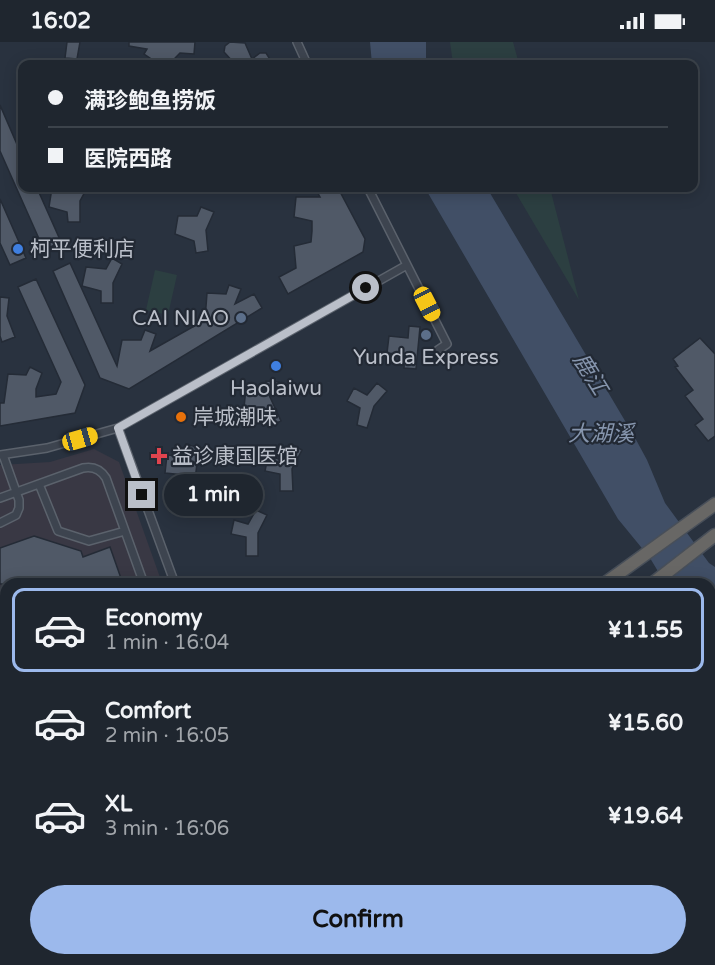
<!DOCTYPE html>
<meta charset="utf-8">
<style>
body{margin:0;font-family:"Varela Round","Noto Sans SC",sans-serif;background:#2c323b;color:#f1f3f6;height:100vh;display:flex;flex-direction:column;font-size:22px;white-space:nowrap}
*{box-sizing:border-box;margin:0}
p{font-size:20px;color:#a1a5aa}
.icon{flex:none;width:33px;height:33px;fill:none;stroke:currentColor;stroke-width:2;stroke-linecap:round;stroke-linejoin:round}
.map{position:relative;flex:1;overflow:hidden}
.sheet{position:absolute;left:0px;top:536px;width:716px;height:388px;display:flex;flex-direction:column;background:#1f262f;border-radius:18px 18px 0 0;box-shadow:0 3px 15px #0003,0 0 0 2px #3c434b}
.sheet>*{flex:none}
.hud{position:absolute;left:18px;top:18px;width:680px;height:132px;border-radius:12px;box-shadow:0 3px 15px #0003,0 0 0 2px #3c434b;display:grid;align-content:center;height:132px;padding:0 30px;background:#1f262f}
.end{position:absolute;width:27px;height:27px;margin:-14px;border:8px solid #babfc9;background:#111;box-shadow:0 0 0 3px #111}
.from{border-radius:50%}
.bubble{position:absolute;height:42px;border-radius:21px;background:#1f262f;box-shadow:0 3px 15px #0003,0 0 0 2px #3c434b;font-size:20px;font-weight:700;line-height:42px;text-align:center}
.car{position:absolute;width:18px;height:36px;margin:-18px -9px;border-radius:8px;box-shadow:0 0 4px 2px #0007;background:linear-gradient(#f5c518 24%,#345 0 40%,#f5c518 0 76%,#345 0 86%,#f5c518 0)}
.hud b{display:flex;align-items:center;gap:21px;height:57px;font-size:22px}
.hud b+b{border-top:2px solid #3c434b}
.hud i{width:15px;height:15px;background:#f1f3f6}
ul{padding:10px 0 0;list-style:none}
li{display:flex;align-items:center;gap:18px;height:84px;margin:0 12px 9px;padding:0 18px;border:3px solid transparent;border-radius:12px}
li div{flex:1}
li b{display:block;font-size:22px}
li em{font-style:normal;font-weight:700}
li.on{border-color:#9cb9ec}
li>.icon{width:54px;height:54px;stroke-width:1.5}
.primary-button{display:flex;gap:12px;margin-top:auto;padding:12px 30px}
.primary-button a{flex:1;height:69px;border-radius:36px;background:#9cb9ec;color:#111;font-size:24px;font-weight:700;line-height:69px;text-align:center}
.status{display:flex;justify-content:space-between;align-items:center;height:42px;padding:0 30px;background:#1f262f;direction:ltr}
.status svg{height:16px;fill:currentColor}
.map>svg:first-child{display:block}
.medical{fill:#393844}
.green{fill:#2c3f41}
.water{fill:#414f66}
.building{fill:#505967;stroke:#242b36;stroke-width:1.5}
.lines{fill:none;stroke-linecap:round;stroke-linejoin:round}
.minor-casing{stroke:#5b626c;stroke-width:10}
.trunk-casing{stroke:#484f59;stroke-width:15}
.minor{stroke:#3d444f;stroke-width:7}
.trunk{stroke:#686765;stroke-width:12}
.route{stroke:#babfc9;stroke-width:8}
.shop-dot{fill:#3f7fe0;stroke:#222934;stroke-width:2}
.service-dot{fill:#5c6f8a;stroke:#222934;stroke-width:2}
.food-dot{fill:#e8710a;stroke:#222934;stroke-width:2}
.health-dot{fill:#e0444e;stroke:#222934;stroke-width:2}
.labels{text-anchor:middle;dominant-baseline:central;stroke-width:4.5;stroke-linejoin:round;paint-order:stroke}
.poi-label{font-size:21px;fill:#babfc9;stroke:#222934;text-anchor:start}
.water-label{font-size:22px;font-style:italic;fill:#8695ad;stroke:#222934}
</style>
<div class="status"><b>16:02</b><svg viewBox="0 0 49 12"><path d="M0 12V9h3v3zM5 12V6h3v6zM10 12V3h3v9zM15 12V0h3v12zM26 1h20v11H26zM47 4h2v5h-2z"/></svg></div>
<div class="map">
<svg width="715" height="923" viewBox="0 0 715 923">
<rect width="100%" height="100%" fill="#29323f"/>
<path class="medical" d="M94 407 119 420 162 541 6 542V781L0 783V423L50 420Z"/>
<path class="green" d="M450 0H513L519 22H453Z
M513 146H550L579 258Z
M155 228 177 233 168 273 146 268Z"/>
<path class="water" d="M370 0H426V22H372Z
M425 146H487L634 394 647 418 665 461 709 521 715 525V912L710 894V542L665 541 650 516 618 477Z"/>
<path class="building" d="M67 0H80L77 17 65 16Z
M129 0H195L194 12 180 11 175 16 174 22H159L144 12 147 7 129 4Z
M230 0 245 1 252 17 260 11H266L273 22H235L224 10 225 4Z
M0 63 22 114V146H37L61 200 44 208 0 109Z
M52 146H87L80 159V180H68L67 170 49 165Z
M315 146H338L365 197 363 210 288 252 279 235 296 226 294 204 311 200 312 189V179L294 175 296 155H320Z
M0 157 26 216 10 223 0 201Z
M201 165 214 170 206 188 208 209 196 211 194 199 175 192 178 174H197Z
M112 216 122 222 113 241V261H101V249L82 244 86 225 106 227Z
M70 221 117 324 122 298H141L145 288 156 292 150 309 205 278 207 251 226 252 229 243 241 247 235 262 254 252 262 266 129 347 100 336 53 229Z
M36 237 85 343 75 371 0 384V361H4L8 332 26 333 30 325 42 331 36 347V355L56 352 61 340 18 245Z
M0 255 9 256 7 274 15 295 2 300 0 294Z
M409 284 420 285 416 327 404 326 405 313 387 311 389 294 408 296Z
M700 296 715 312V394L708 399 695 383 703 377 685 354 693 348 675 325 678 324 673 317Z
M266 339 279 340 278 353H269L281 379 270 384 262 368 244 365 246 347 265 349Z
M377 341 387 349 374 364 367 386 357 383 360 366 347 359 354 346 367 353Z
M291 402 302 408 292 427 293 449H280V432L265 429 268 414 283 418Z
M187 403 199 405 194 446 182 445 184 433 165 431 167 413 186 415Z
M256 468 267 473 258 491V514H246V495L231 492 234 478 248 482Z
M34 494 81 509 83 515 110 505 123 542H0V506Z"/>
<g class="lines">
<defs>
<path id="minor" d="M297 0 307 22
M368 146 447 302 438 308
M118 386 175 542
M0 413 47 406 118 386 407 223
M39 442 58 489 89 499 125 489
M0 456 83 426C93 424 101 428 106 436L144 542
M0 481 16 473 19 466V458L3 413
M0 592 6 590
M0 720 6 737
M0 791 6 789"/>
<path id="trunk" d="M604 542 715 462
M652 542 715 493
M0 876H6
M333 918 334 923
M360 918 361 923
M86 923 93 918
M134 923 143 918"/>
</defs>
<use href="#minor" class="minor-casing"/>
<use href="#trunk" class="trunk-casing"/>
<use href="#minor" class="minor"/>
<use href="#trunk" class="trunk"/>
</g>
<g class="lines">
<path class="route" d="M142 453 118 386 366 246"/>
</g>
<g class="shop-dot">
<circle cx="18" cy="207" r="6"/>
<circle cx="276" cy="324" r="6"/>
</g>
<g class="service-dot">
<circle cx="241" cy="276" r="6"/>
<circle cx="426" cy="293" r="6"/>
</g>
<circle class="food-dot" cx="181" cy="375" r="6"/>
<path class="health-dot" d="M156 405h6v6h6v6h-6v6h-6v-6h-6v-6h6z"/>
<g class="labels">
<g class="poi-label">
<text x="30" y="207">柯平便利店</text>
<text x="229" y="276" text-anchor="end">CAI NIAO</text>
<text x="426" y="315" text-anchor="middle">Yunda Express</text>
<text x="276" y="346" text-anchor="middle">Haolaiwu</text>
<text x="193" y="375">岸城潮味</text>
<text x="172" y="414">益诊康国医馆</text>
</g>
<g class="water-label">
<text transform="translate(590 332) rotate(58)">鹿江</text>
<text x="601" y="392">大湖溪</text>
</g>
</g>
</svg>
<i class="end from" style="left:366px;top:246px"></i>
<i class="end" style="left:142px;top:453px"></i>
<div class="bubble" style="left:164px;top:432px;width:99px">1 min</div>
<i class="car" style="left:427px;top:262px;rotate:153deg"></i>
<i class="car" style="left:80px;top:397px;rotate:74deg"></i>
<div class="hud">
<b><i class="from"></i>满珍鲍鱼捞饭</b>
<b><i></i>医院西路</b>
</div>
<section class="sheet">
<ul>
<li class="on"><svg class="icon" aria-label="car" viewBox="0 0 24 24"><path d="M5 17H2v-5l4-1 3-4h7l3 4 3 1v5h-3M9 17h6M6 11h13"/><circle cx="7" cy="17" r="2"/><circle cx="17" cy="17" r="2"/></svg><div><b>Economy</b><p>1 min · 16:04</p></div><em>¥11.55</em></li>
<li><svg class="icon" aria-label="car" viewBox="0 0 24 24"><path d="M5 17H2v-5l4-1 3-4h7l3 4 3 1v5h-3M9 17h6M6 11h13"/><circle cx="7" cy="17" r="2"/><circle cx="17" cy="17" r="2"/></svg><div><b>Comfort</b><p>2 min · 16:05</p></div><em>¥15.60</em></li>
<li><svg class="icon" aria-label="car" viewBox="0 0 24 24"><path d="M5 17H2v-5l4-1 3-4h7l3 4 3 1v5h-3M9 17h6M6 11h13"/><circle cx="7" cy="17" r="2"/><circle cx="17" cy="17" r="2"/></svg><div><b>XL</b><p>3 min · 16:06</p></div><em>¥19.64</em></li>
</ul>
<div class="primary-button"><a>Confirm</a></div>
</section>
</div>
